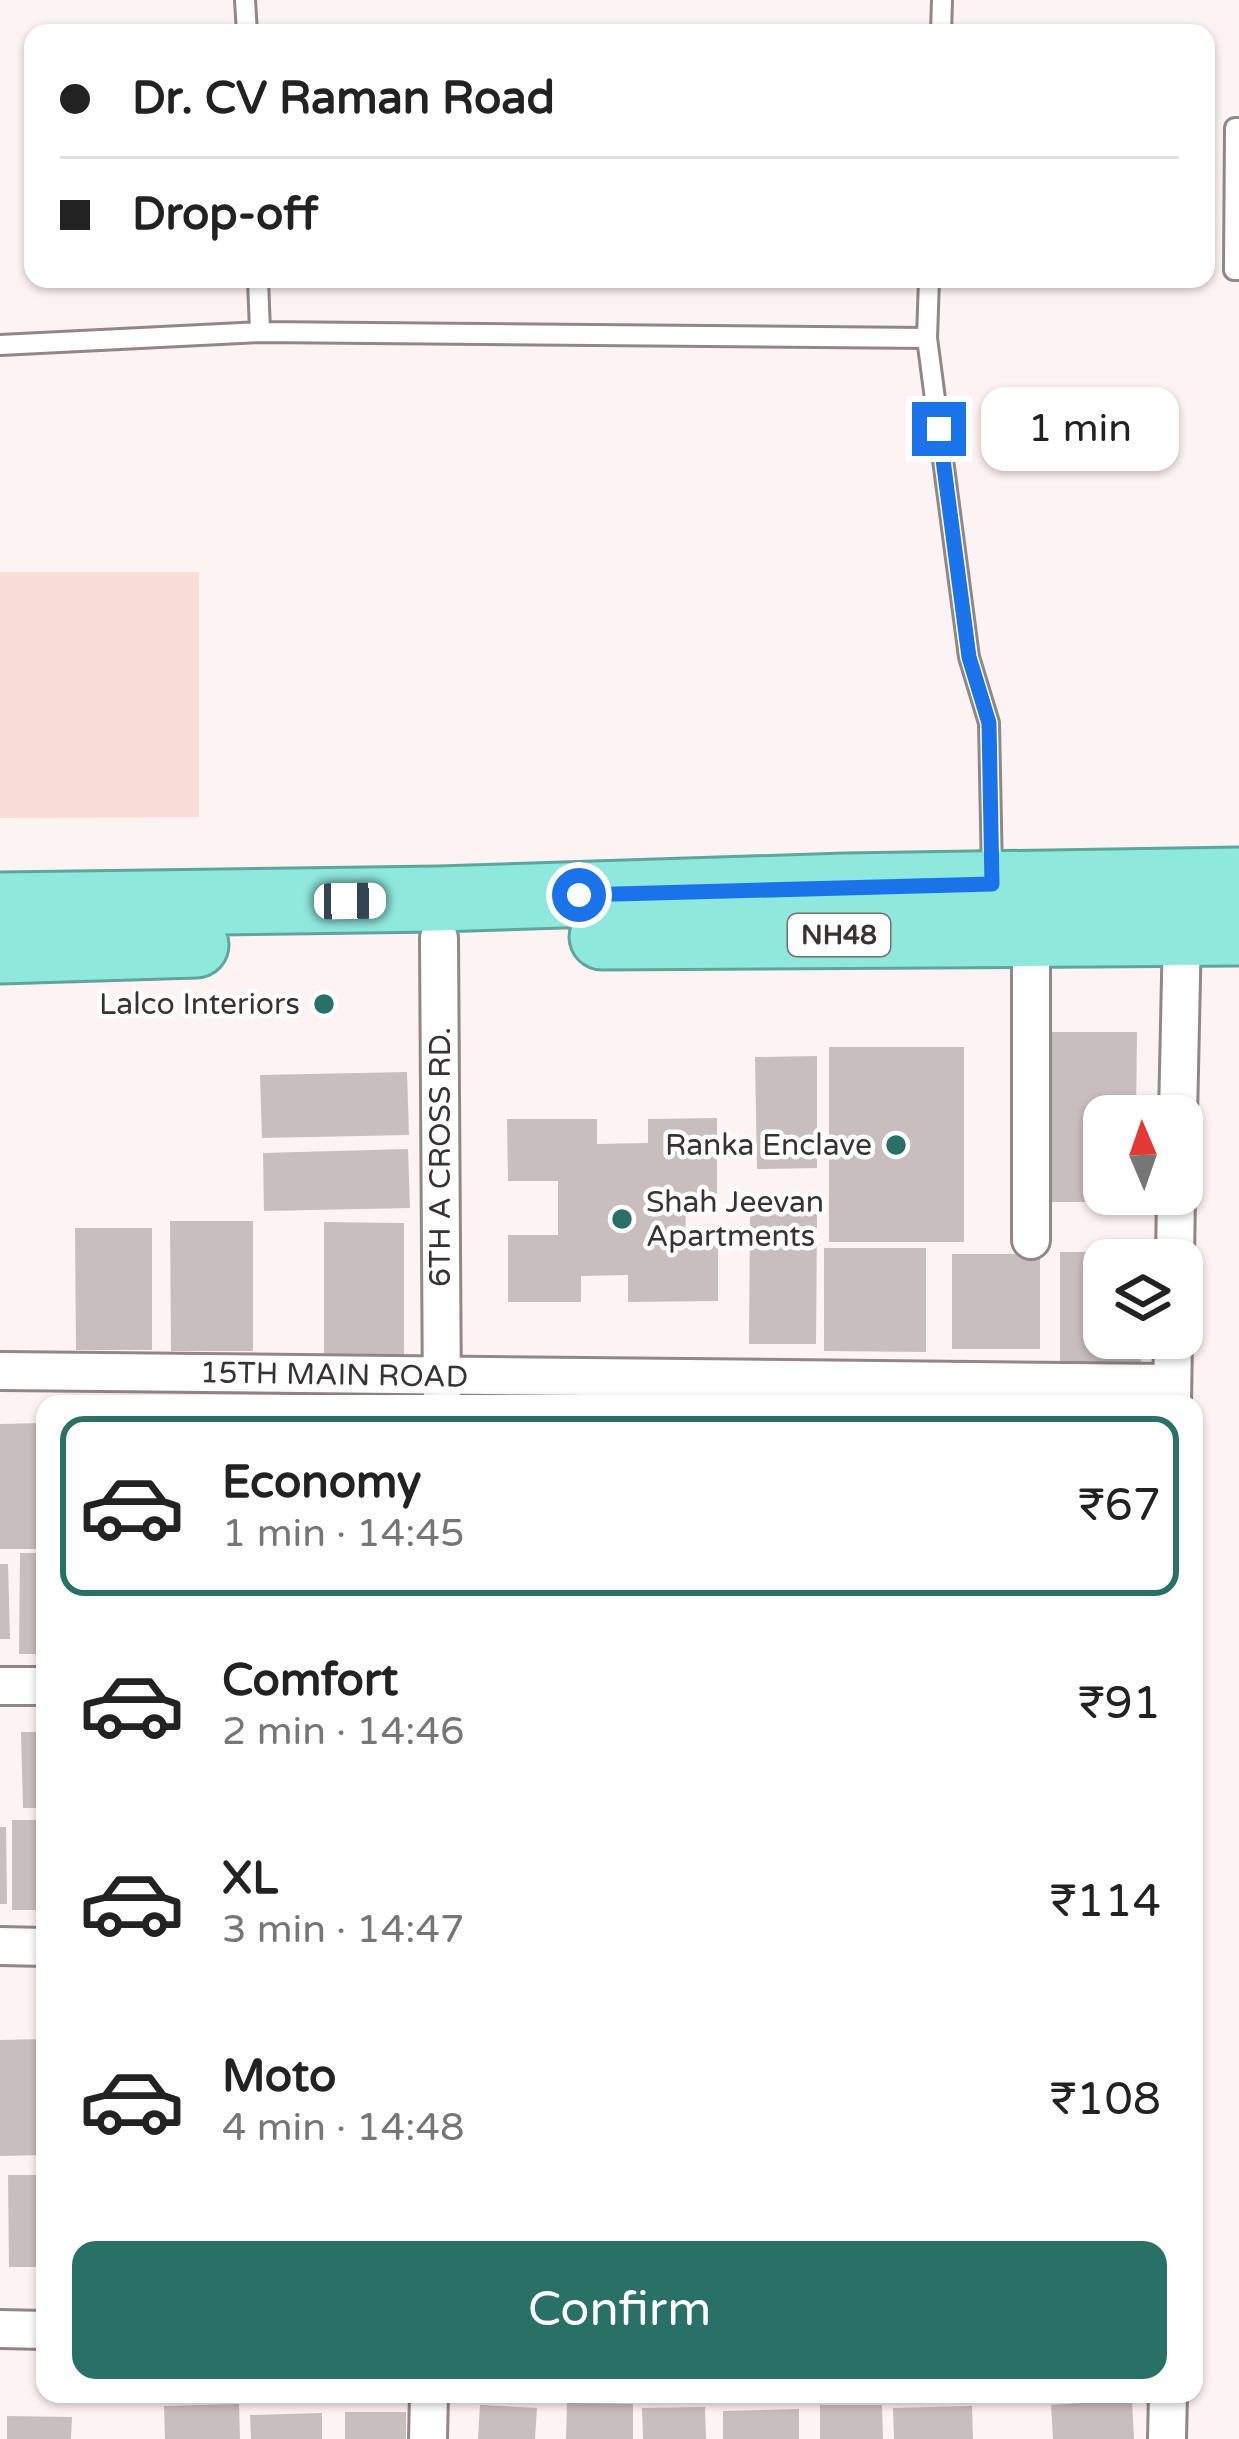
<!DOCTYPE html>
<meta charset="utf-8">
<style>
body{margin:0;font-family:"Varela Round",sans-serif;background:#f6f6f6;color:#222;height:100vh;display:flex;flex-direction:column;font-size:45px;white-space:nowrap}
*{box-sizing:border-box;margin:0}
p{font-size:39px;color:#767676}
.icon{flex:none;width:66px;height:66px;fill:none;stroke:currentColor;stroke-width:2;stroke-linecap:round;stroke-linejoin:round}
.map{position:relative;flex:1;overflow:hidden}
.panel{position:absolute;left:36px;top:1395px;width:1167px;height:1008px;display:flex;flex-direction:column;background:#fff;border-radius:24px;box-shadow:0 3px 9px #0004}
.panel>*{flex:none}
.top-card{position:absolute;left:24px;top:24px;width:1191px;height:264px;border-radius:24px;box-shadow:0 3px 9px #0004;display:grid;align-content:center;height:264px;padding:0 36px;background:#fff}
.needle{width:78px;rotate:358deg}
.tools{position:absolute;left:1083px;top:1095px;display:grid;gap:24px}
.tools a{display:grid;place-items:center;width:120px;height:120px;border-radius:24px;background:#fff;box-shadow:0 3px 9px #0004;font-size:60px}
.end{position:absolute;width:54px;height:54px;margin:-27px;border:15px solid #1a73e8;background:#fff;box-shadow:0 0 0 6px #fff}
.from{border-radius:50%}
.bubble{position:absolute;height:84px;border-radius:24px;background:#fff;box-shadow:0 3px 9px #0004;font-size:39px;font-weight:600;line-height:84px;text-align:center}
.car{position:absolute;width:36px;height:72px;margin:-36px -18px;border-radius:15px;box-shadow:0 0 9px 3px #0007;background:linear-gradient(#fff 24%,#345 0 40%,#fff 0 76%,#345 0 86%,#fff 0)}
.top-card b{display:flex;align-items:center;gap:42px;height:114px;font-size:45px}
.top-card b+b{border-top:3px solid #e0e0e0}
.top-card i{width:30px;height:30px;background:#222}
ul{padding:21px 0 0;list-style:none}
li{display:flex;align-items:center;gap:36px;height:180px;margin:0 24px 18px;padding:0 12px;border:6px solid transparent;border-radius:24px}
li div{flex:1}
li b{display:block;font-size:45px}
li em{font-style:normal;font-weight:600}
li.current{border-color:#297067}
li>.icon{width:108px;height:108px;stroke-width:1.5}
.action{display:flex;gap:24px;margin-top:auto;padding:24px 36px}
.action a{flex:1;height:138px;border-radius:24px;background:#297067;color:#fff;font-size:48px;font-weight:600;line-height:138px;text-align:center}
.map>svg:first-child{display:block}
.green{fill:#fadcd8}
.building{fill:#c8bebd}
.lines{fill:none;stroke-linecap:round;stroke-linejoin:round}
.service-casing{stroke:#918786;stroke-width:24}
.minor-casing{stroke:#918786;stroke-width:42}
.trunk-casing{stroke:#5ea59b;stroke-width:69}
.service{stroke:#fff;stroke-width:18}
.minor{stroke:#fff;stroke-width:36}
.trunk{stroke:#8fe8dc;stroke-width:63}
.route{stroke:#1a73e8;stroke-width:15}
.poi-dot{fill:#297067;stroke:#fff;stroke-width:4.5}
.labels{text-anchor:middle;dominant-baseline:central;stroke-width:9;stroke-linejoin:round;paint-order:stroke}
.shield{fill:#fff;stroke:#737070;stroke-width:3}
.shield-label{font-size:27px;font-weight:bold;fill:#373333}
.poi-label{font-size:30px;fill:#373333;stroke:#fff;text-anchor:end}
.street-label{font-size:30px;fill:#373333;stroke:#fff}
</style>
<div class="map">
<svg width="1239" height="2439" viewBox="0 0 1239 2439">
<rect width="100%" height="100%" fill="#fdf3f2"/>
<path class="green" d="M0 572H199V817L0 818Z"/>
<path class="building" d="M1040 1032H1137L1136 1116H1104V1194H1136V1202H1040Z
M829 1047H964V1242H829Z
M817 1056V1168L757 1169 755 1057Z
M407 1072 409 1135 262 1138 260 1075Z
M717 1118V1204H686L685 1246H718V1301L628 1302V1275L581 1276V1302H508V1235H558V1181H508L507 1119H597V1144L648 1143V1119Z
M408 1149 410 1208 264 1211 263 1153Z
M750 1214H817L816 1344H749Z
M170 1221H253V1351H171Z
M324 1222 404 1223V1362L324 1363Z
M75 1228H152V1350H76Z
M824 1248H926V1352L824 1351Z
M1060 1252H1141V1260H1104V1338H1141V1373H1060Z
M952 1254H1040V1349H952Z
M45 1423V1549H0V1424Z
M20 1553H45V1654H19Z
M0 1564H8L10 1639H0Z
M21 1732H45V1808H23Z
M12 1820H45V1910H12Z
M0 1827H6L7 1904H0Z
M45 2039V2155L0 2156V2040Z
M8 2175H45V2267H9Z
M1132 2400 1134 2439H1053L1051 2405Z
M567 2403 633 2404V2439H566Z
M239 2404 240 2439H165L164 2406Z
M480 2405 537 2408 535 2439H478Z
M820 2405H882L883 2439H820Z
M972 2406 973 2439H894L893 2408Z
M705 2407 706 2439H643L642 2408Z
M799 2409V2439H723V2411Z
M345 2412H406V2439H345Z
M322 2413V2439H251L250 2415Z
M7 2416 72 2417 71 2439H7Z"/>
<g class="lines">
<defs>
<path id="service" d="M245 0 247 33
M941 33 942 0
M1239 128H1235L1234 270H1239
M258 279 260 332
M929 279 927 338 969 657 989 723 992 874
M0 345 260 332 927 338"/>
<path id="minor" d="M439 938 442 1404
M1178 1116 1182 932
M1031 1240V933
M1175 1260 1176 1194
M0 1371 1172 1383
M1172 1404 1173 1338
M0 1686H45
M0 1946 45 1947
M0 2329 45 2330
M428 2439 429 2394
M1167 2439 1168 2394"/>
<path id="trunk" d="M0 905 438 899 845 886 1239 880
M602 937 1239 933
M0 951 196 945"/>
</defs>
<use href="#service" class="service-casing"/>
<use href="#minor" class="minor-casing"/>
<use href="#trunk" class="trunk-casing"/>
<use href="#service" class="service"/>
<use href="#minor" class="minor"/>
<use href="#trunk" class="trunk"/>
</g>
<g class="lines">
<path class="route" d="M579 895 992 884 989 723 969 657 939 429"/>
</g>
<g class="poi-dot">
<circle cx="324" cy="1004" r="12"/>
<circle cx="896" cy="1145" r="12"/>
<circle cx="622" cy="1219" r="12"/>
</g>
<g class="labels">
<rect class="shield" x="788" y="914" width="102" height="42" rx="9"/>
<g class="shield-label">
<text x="839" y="935">NH48</text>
</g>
<g class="poi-label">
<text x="300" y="1004">Lalco Interiors</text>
<text x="872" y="1145">Ranka Enclave</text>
<text x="646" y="1202" text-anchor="start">Shah Jeevan<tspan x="646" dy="34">Apartments</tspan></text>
</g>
<g class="street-label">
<text transform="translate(440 1157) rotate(-90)">6TH A CROSS RD.</text>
<text transform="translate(334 1375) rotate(1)">15TH MAIN ROAD</text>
</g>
</g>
</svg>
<div class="tools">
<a><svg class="needle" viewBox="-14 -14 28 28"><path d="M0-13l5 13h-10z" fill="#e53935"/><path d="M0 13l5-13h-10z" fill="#767676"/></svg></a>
<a><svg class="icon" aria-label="layers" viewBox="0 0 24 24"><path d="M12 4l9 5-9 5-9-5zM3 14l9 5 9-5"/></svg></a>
</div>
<i class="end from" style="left:579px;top:895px"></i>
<i class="end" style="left:939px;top:429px"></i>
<div class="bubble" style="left:981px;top:387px;width:198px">1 min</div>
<i class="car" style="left:350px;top:901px;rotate:89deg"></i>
<div class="top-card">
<b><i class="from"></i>Dr. CV Raman Road</b>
<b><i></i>Drop-off</b>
</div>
<section class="panel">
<ul>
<li class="current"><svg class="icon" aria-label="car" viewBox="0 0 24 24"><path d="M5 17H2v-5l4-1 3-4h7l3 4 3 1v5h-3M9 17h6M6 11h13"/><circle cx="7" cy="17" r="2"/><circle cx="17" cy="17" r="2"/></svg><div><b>Economy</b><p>1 min · 14:45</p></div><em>₹67</em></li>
<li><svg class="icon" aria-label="car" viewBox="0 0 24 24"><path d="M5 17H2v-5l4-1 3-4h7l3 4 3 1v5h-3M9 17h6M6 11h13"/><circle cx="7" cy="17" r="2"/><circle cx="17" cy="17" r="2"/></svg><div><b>Comfort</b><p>2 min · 14:46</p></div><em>₹91</em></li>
<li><svg class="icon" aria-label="car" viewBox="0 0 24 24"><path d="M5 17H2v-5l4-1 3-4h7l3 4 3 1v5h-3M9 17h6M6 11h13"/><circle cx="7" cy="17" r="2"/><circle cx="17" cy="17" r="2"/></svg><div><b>XL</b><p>3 min · 14:47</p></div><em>₹114</em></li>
<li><svg class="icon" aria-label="car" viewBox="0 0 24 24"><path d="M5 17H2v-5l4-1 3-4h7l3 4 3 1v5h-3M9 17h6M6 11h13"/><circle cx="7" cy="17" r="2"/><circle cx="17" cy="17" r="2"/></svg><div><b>Moto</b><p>4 min · 14:48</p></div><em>₹108</em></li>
</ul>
<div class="action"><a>Confirm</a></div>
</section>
</div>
